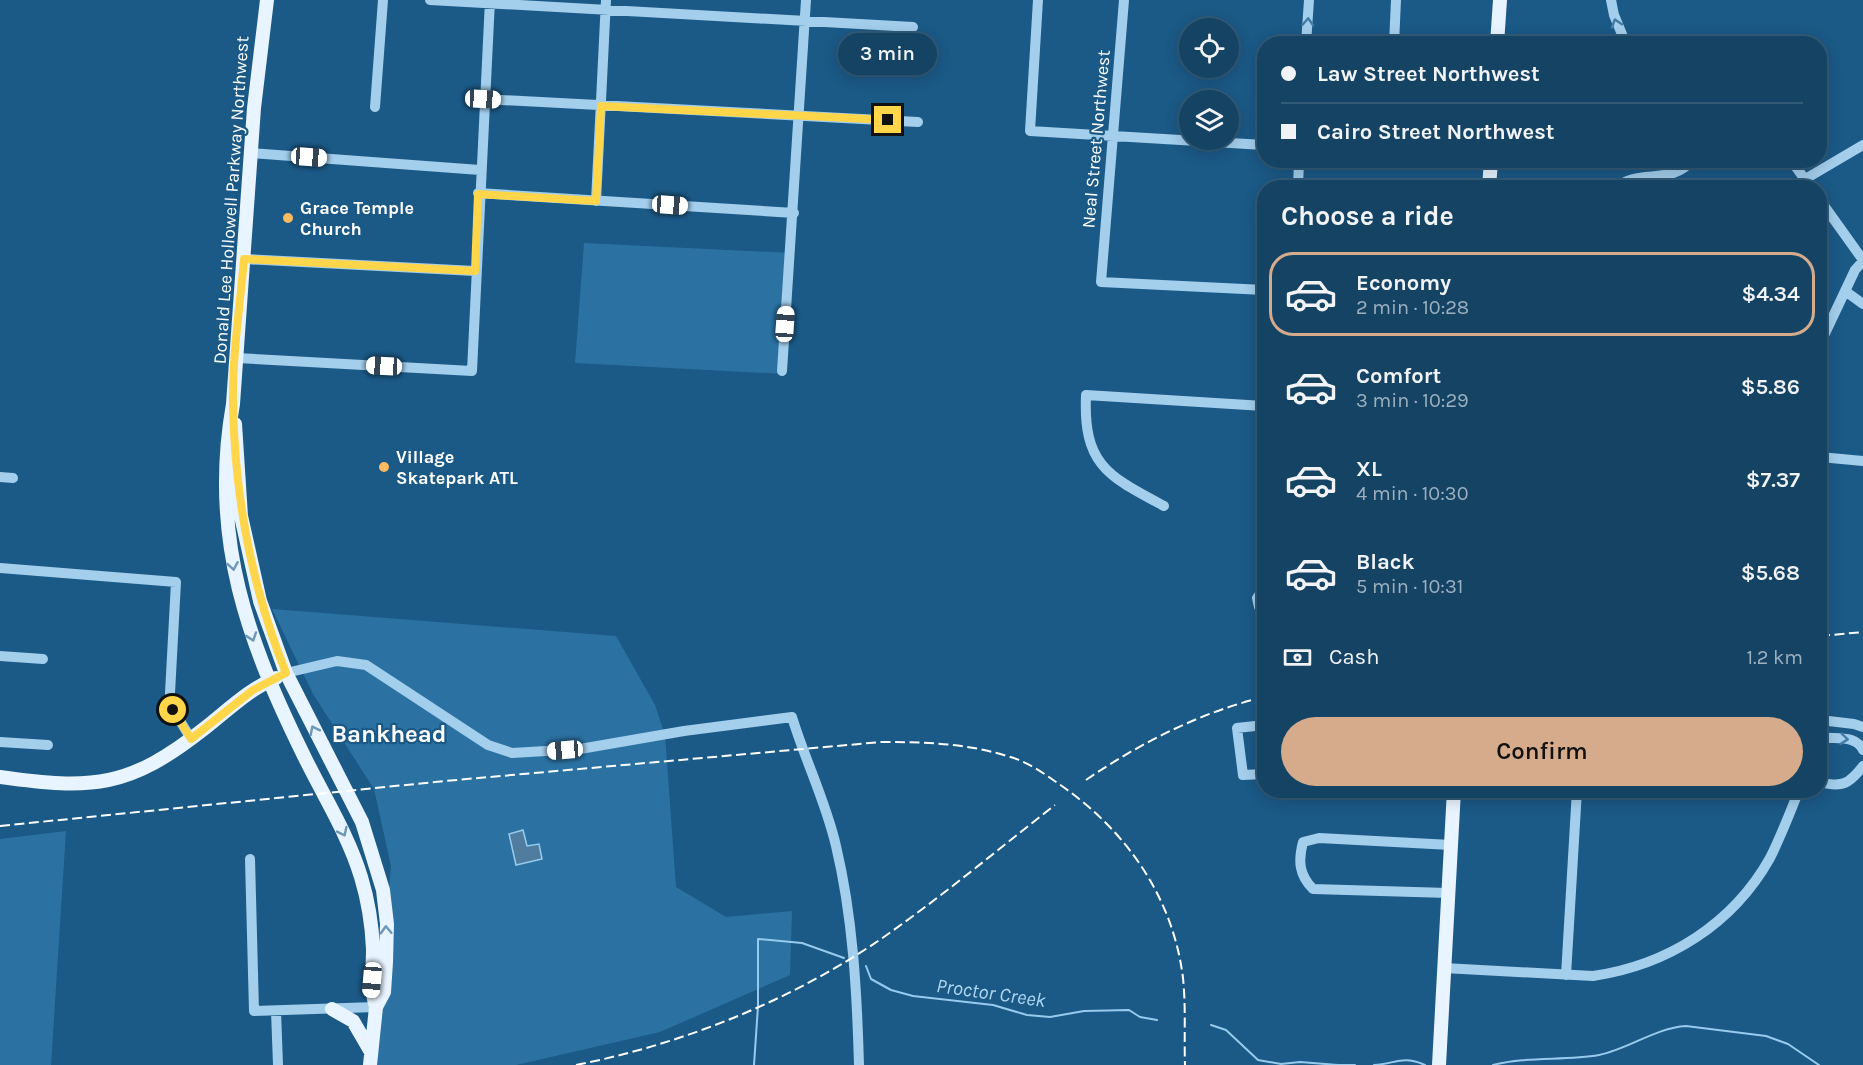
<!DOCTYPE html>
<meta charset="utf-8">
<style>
body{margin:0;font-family:Karla,sans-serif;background:#1d4a6a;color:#f1f3f6;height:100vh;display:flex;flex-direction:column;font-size:22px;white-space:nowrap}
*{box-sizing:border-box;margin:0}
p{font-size:20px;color:#9db0bf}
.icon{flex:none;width:33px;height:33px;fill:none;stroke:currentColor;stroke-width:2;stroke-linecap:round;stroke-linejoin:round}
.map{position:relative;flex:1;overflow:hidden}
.panel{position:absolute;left:1257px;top:180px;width:570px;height:618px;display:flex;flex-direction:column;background:#144364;border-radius:24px;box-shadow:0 3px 15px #0003,0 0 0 2px #335c78}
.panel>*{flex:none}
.hud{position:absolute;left:1257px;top:36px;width:570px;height:132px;border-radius:24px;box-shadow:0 3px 15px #0003,0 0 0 2px #335c78;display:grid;align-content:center;height:132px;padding:0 24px;background:#144364}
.tools{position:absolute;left:1179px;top:18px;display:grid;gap:12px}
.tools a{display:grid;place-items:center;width:60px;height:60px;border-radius:50%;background:#144364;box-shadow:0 3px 15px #0003,0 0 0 2px #335c78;font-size:30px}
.end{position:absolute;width:27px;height:27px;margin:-14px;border:8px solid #ffd54a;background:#111;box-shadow:0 0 0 3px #111}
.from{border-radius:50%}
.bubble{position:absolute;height:42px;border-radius:21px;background:#144364;box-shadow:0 3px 15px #0003,0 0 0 2px #335c78;font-size:20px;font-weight:600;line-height:42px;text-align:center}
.car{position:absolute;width:18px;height:36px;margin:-18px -9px;border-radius:8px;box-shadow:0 0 4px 2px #0007;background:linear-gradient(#fff 24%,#345 0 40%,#fff 0 76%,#345 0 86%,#fff 0)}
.hud b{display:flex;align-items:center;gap:21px;height:57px;font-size:22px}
.hud b+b{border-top:2px solid #335c78}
.hud i{width:15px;height:15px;background:#f1f3f6}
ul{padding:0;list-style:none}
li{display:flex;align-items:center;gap:18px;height:84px;margin:0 12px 9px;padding:0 12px;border:3px solid transparent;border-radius:24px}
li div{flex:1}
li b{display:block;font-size:22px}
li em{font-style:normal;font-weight:600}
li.current{border-color:#d6ab8b}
li>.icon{width:54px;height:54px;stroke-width:1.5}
h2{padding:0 24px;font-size:27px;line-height:72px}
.pay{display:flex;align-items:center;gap:15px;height:66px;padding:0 24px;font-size:22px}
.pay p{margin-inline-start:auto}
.cta{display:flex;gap:12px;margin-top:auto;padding:12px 24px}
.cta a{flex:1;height:69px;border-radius:36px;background:#d6ab8b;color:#111;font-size:24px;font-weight:600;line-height:69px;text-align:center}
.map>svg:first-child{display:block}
.green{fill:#2b72a3}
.water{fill:#507d9d;stroke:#96cbee;stroke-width:1.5}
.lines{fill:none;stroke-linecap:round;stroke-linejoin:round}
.stream{stroke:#96cbee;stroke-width:2}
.minor{stroke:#a3ceec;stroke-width:10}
.major{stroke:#e8f4ff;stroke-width:14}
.rail{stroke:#fff;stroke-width:2;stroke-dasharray:10 4.5;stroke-linecap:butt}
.oneway{stroke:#447ca5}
.oneway2{stroke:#6d97b6}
.route{stroke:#ffd54a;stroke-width:8}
.poi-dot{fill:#fdba60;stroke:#1b5986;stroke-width:2}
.labels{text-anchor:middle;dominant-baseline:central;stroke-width:4.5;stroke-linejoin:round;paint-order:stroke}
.street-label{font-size:18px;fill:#fff;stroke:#1b5986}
.poi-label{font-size:18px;font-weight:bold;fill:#fff;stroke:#1b5986;text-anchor:start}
.water-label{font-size:20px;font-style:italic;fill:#aed7f3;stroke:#1b5986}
.district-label{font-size:24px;font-weight:bold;fill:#fff;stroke:#1b5986}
</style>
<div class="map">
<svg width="1863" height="1065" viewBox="0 0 1863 1065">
<rect width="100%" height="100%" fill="#1b5986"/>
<path class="green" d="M584 243 791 253 785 374 575 363Z
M272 609 616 636 655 705 665 735 676 887 726 917 792 911 790 975 660 1032 516 1065H373L391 866 374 789 313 694Z
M66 831 51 1065H0V839Z"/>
<path class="water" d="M523 830 527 846 539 844 542 859 516 865 509 834Z"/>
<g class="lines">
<path class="stream" d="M866 966 871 979 891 990 913 996 993 1005 1027 1015 1050 1017 1084 1011 1129 1010 1140 1017 1157 1020
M1211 1025 1226 1030 1258 1060 1281 1064 1300 1062 1338 1065
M754 1065 758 1006V939L802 943 844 958
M1338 1065H1355
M1374 1065C1395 1064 1402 1055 1425 1065
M1493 1065C1527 1056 1564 1061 1599 1055 1629 1049 1655 1028 1686 1026L1766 1036 1788 1044 1819 1065"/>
<path class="minor" d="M430 0 913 27
M1038 0 1030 131 1264 145
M1124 0 1101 282 1264 290
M1611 0 1614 15 1626 44
M1306 44 1309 0
M1394 44 1396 0
M483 99 918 122
M375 107 383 0
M251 153 480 170
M1791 160 1811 188
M1298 188 1299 160
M1616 188C1638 168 1672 186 1692 160
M1790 188 1863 145
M478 193 794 213
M1820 200 1863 260
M596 201 606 0
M244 259 475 271
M1845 291 1863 304
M1820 344 1855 270 1863 261
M237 358 472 371 490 0
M782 371 806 0
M1820 457 1863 461
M0 477 13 478
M1164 506C1108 476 1083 465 1086 395L1264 406
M0 568 176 582 170 693 173 709 191 739
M1264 588 1257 598 1259 607 1264 612
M0 656 43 659
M286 673 337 661 366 665 488 745 512 753 580 749 684 731 792 717C805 760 826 802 836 846 853 917 857 993 859 1065
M1820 720 1854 724 1863 727
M1264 725 1237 728 1243 775 1264 774
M1820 737C1834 740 1856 734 1863 750
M0 742 48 745
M1820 782C1842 788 1849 784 1863 766
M250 859 254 1011 376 1007
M1448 893 1313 889C1299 875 1298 861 1303 842L1319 838 1451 845
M1444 968 1593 976C1668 965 1733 924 1770 858 1781 836 1790 813 1799 790
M1566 975 1577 790
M276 1011 278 1065"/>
<path class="major" d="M267 0 254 108 233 404C209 539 248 643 307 762 326 800 349 837 361 877 368 900 372 925 373 949 373 969 370 988 376 1007
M1497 44 1500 0
M1489 188 1491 160
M235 424 241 516 260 601 286 673 362 822 383 890 387 924 386 962 384 992 376 1007 370 1065
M0 777C93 790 129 788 205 728 228 710 249 689 276 678
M332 1009 353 1021 371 1052
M1439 1065 1454 790"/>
<path class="rail" d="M1820 636 1863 632
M1086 780C1140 743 1201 712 1264 697
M0 826 445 781 881 742C924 742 965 743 1007 756 1027 761 1043 773 1059 784 1126 830 1173 897 1183 978 1186 1007 1184 1036 1185 1065
M576 1065C682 1044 788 1002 878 941 939 899 996 851 1055 805"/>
</g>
<defs><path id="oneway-chevron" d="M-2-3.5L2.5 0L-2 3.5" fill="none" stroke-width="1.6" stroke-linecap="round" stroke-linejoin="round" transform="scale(1.5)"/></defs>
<g class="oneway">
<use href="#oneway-chevron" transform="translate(1308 22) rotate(-87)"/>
<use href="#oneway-chevron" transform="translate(1616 23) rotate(-108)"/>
<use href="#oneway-chevron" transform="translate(1844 739) rotate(6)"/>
</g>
<g class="oneway2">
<use href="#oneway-chevron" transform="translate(233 566) rotate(80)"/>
<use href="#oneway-chevron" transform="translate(252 637) rotate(71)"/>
<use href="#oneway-chevron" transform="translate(314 730) rotate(-117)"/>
<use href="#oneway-chevron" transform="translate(343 832) rotate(64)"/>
<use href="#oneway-chevron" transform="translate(386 930) rotate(-92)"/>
</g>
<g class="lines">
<path class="route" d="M173 710 191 739 253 690 286 673C251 586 235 499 233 405 232 357 240 307 244 259L475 271 478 194 596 201 601 106 888 120"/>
</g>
<g class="poi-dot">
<circle cx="288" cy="218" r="6"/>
<circle cx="384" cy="467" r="6"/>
</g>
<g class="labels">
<g class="street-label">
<text transform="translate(1096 139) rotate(-85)">Neal Street Northwest</text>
<text transform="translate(231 200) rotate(-86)">Donald Lee Hollowell Parkway Northwest</text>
</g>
<g class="poi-label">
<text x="300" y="208">Grace Temple<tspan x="300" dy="21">Church</tspan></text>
<text x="396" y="457">Village<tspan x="396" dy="21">Skatepark ATL</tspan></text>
</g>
<g class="water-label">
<text transform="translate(991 993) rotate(8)">Proctor Creek</text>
</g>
<g class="district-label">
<text x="389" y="734">Bankhead</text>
</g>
</g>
</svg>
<div class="tools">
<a><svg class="icon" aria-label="locate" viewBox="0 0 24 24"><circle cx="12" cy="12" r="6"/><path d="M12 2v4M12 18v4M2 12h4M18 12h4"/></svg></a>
<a><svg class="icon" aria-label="layers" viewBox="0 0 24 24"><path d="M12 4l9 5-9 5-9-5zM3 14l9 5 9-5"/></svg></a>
</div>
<i class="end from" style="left:173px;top:710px"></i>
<i class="end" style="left:888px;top:120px"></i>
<div class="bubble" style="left:838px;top:33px;width:99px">3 min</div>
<i class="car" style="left:483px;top:99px;rotate:93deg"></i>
<i class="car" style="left:309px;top:157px;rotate:94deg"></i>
<i class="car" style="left:670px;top:205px;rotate:94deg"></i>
<i class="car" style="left:785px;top:324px;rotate:4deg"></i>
<i class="car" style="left:384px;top:366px;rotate:273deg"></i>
<i class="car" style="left:565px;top:750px;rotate:265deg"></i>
<i class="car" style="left:372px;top:980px;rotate:185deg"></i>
<div class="hud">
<b><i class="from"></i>Law Street Northwest</b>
<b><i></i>Cairo Street Northwest</b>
</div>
<section class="panel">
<h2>Choose a ride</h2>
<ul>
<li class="current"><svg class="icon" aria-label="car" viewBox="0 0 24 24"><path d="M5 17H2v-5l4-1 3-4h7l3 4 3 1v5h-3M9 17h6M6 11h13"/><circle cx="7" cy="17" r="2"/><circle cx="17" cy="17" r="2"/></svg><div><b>Economy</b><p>2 min · 10:28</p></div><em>$4.34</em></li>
<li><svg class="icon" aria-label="car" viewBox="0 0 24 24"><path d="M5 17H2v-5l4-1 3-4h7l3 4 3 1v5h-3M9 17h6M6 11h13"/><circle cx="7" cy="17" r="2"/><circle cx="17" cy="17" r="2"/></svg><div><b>Comfort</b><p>3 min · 10:29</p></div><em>$5.86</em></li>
<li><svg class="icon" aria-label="car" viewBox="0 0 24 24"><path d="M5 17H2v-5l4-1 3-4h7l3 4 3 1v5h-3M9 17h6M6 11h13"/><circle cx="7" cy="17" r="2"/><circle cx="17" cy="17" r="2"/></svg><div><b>XL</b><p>4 min · 10:30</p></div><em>$7.37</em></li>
<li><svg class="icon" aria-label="car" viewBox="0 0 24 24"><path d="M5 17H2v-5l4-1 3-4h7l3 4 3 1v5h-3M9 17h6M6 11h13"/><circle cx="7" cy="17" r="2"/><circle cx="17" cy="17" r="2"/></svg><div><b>Black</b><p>5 min · 10:31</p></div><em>$5.68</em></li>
</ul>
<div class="pay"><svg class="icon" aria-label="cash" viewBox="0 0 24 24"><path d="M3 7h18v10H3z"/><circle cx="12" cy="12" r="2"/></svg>Cash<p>1.2 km</p></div>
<div class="cta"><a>Confirm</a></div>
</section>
</div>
